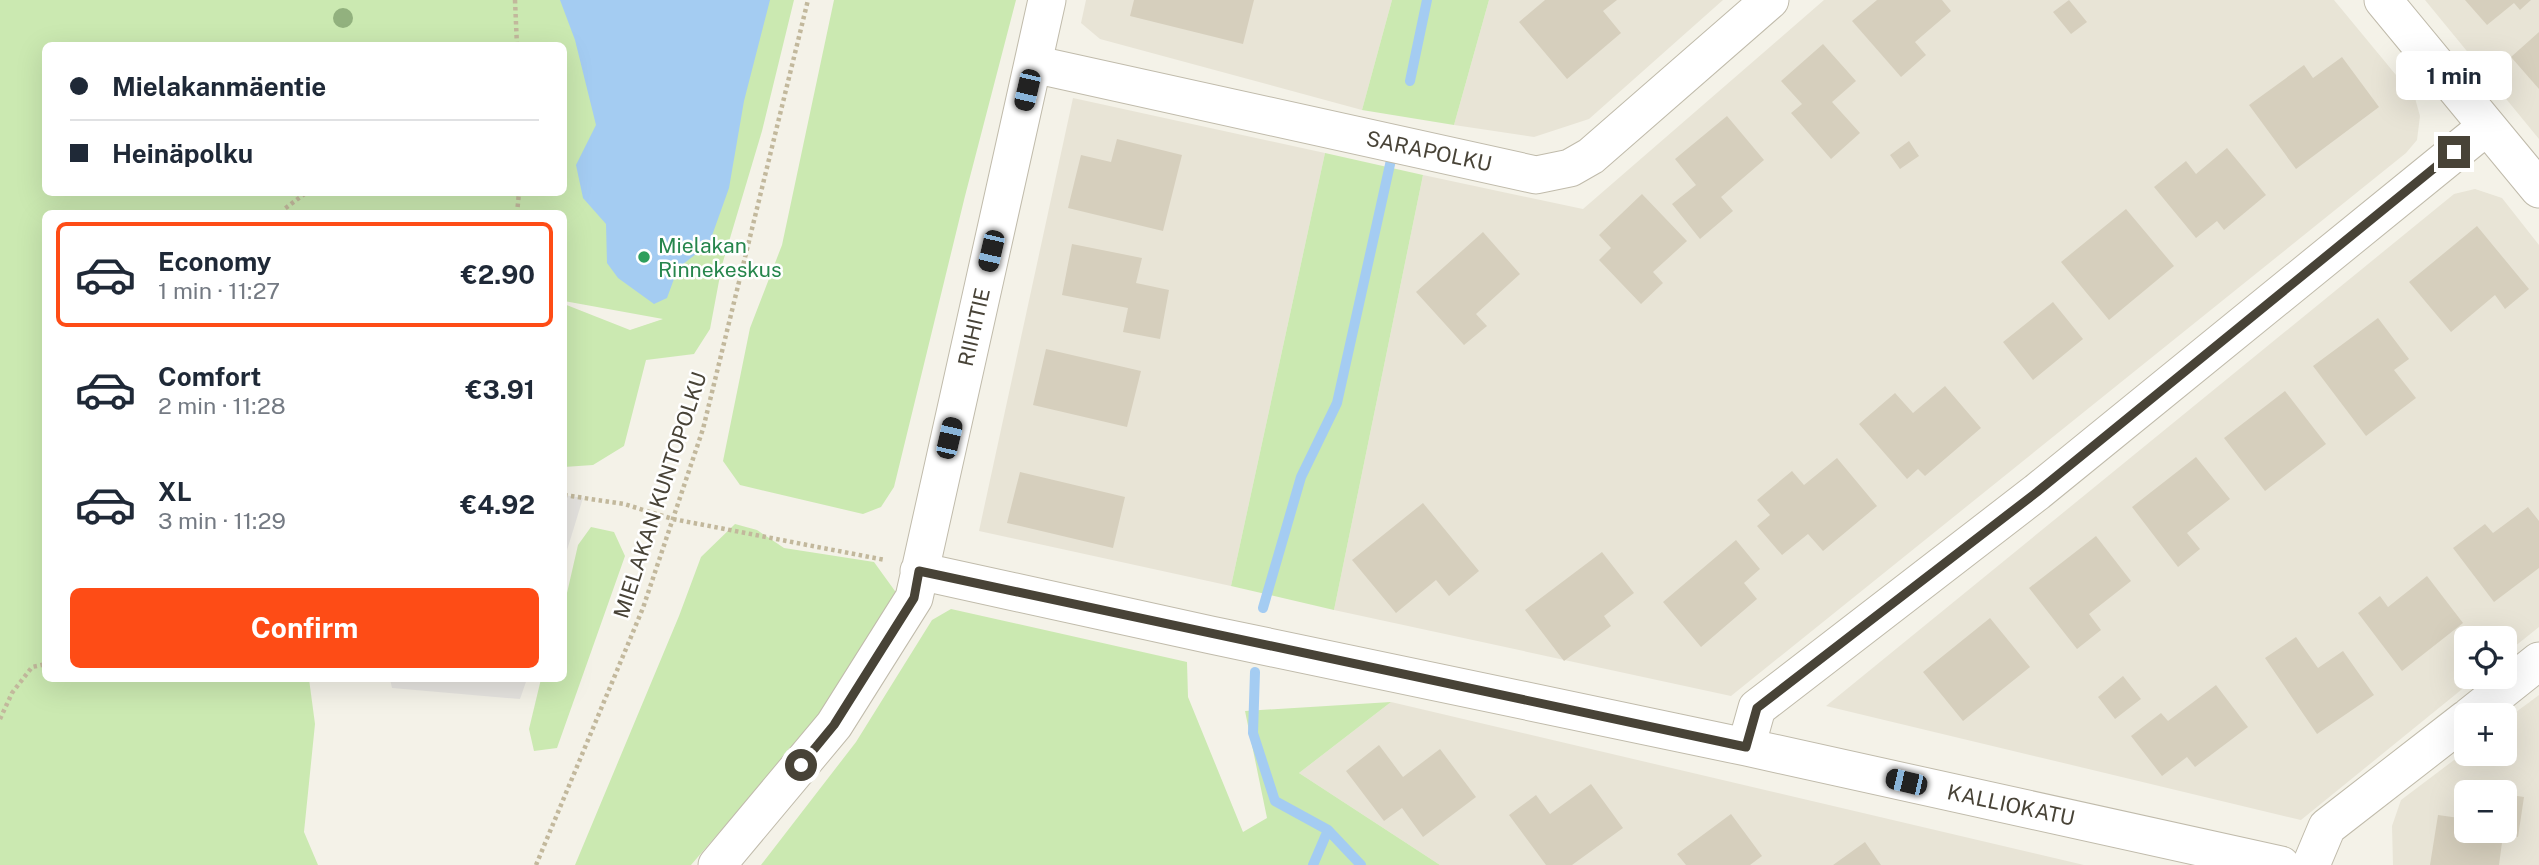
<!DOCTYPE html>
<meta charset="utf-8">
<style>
body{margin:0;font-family:"Public Sans",sans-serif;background:#f6f6f7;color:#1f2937;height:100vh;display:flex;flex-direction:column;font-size:26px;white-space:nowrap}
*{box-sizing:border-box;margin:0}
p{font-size:23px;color:#747a83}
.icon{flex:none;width:38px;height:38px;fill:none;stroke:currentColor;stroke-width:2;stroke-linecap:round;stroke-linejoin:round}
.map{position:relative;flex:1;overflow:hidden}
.sheet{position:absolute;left:42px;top:210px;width:525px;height:472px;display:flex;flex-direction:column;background:#fff;border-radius:10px;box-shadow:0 7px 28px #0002}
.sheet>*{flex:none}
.top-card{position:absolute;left:42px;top:42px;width:525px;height:154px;border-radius:10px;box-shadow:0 7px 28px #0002;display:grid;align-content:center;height:154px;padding:0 28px;background:#fff}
.controls{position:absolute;left:2454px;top:626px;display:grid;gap:14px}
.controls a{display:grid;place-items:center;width:63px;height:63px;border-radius:10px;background:#fff;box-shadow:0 7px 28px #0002;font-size:35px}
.end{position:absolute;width:32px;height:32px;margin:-16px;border:9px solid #484337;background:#fff;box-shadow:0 0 0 4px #fff}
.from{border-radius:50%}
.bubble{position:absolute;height:49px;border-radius:10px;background:#fff;box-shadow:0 7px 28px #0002;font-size:23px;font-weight:700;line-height:49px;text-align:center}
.car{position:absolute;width:21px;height:42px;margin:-21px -10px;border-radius:9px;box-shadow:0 0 5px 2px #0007;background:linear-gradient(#222 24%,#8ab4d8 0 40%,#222 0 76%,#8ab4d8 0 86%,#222 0)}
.top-card b{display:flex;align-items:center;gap:24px;height:66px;font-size:26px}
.top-card b+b{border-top:2px solid #e0e1e3}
.top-card i{width:18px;height:18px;background:#1f2937}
ul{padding:12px 0 0;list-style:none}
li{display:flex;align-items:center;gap:21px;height:105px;margin:0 14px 10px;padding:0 14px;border:4px solid transparent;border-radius:10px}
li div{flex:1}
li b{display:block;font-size:26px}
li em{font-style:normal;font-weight:700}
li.current{border-color:#fe4c16}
li>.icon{width:63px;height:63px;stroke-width:1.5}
.cta{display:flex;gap:14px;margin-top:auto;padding:14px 28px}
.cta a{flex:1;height:80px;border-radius:10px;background:#fe4c16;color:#fff;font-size:28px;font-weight:700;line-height:80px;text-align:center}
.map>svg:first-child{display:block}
.residential{fill:#e8e4d6;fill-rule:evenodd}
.green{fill:#cbe9b1;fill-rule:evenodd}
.parking{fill:#e6e4e0}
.water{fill:#a4ccf2}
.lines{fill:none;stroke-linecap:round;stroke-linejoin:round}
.stream{stroke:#a4ccf2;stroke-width:10}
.building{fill:#d6cfbd}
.minor-casing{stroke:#c0bbab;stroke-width:39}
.path{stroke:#c2b89c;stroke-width:4.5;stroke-dasharray:3.5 3.5;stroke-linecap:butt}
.minor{stroke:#fff;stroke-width:37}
.tree{fill:#92b17e}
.route{stroke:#484337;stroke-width:9}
.leisure-dot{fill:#2e9e5b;stroke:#fff;stroke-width:2.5}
.labels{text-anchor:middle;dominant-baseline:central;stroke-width:5;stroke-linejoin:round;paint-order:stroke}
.street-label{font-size:21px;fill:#484337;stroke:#fff}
.leisure-label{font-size:21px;fill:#27864d;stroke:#fff;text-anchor:start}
</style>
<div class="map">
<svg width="2539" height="865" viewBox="0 0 2539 865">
<rect width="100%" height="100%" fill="#f4f2e8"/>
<path class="residential" d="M1086 0H1392L1362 110 1100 39 1081 23Z
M1489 0H1723L1589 119 1534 137 1454 125Z
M1824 0H2334L2415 98 2420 116 2417 140 2406 153 1731 696 1334 610 1423 175 1583 209Z
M2425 0H2539V139Z
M1073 98 1325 153 1231 586 979 531Z
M2475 189 2502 198 2539 245V627L2504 655V639H2466V677H2477L2301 820 1826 706 2454 194Z
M2539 695V865H2393L2392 826 2401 800 2466 751V754H2504V721ZM2466 793H2504V831H2466Z
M1391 702 2084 865H1440L1299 773Z"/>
<path class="green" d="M0 0H794L762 131 722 265 710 329 694 354 646 360 624 446 593 465 564 467V304L630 330 663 319 564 301V214H46V679H309L315 724 304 832 318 865H0ZM46 46H564V192H46Z
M834 0H1016L965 196 894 487 881 507 863 514 740 485 723 461 750 328 782 245Z
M1392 0H1489L1454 125 1362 110Z
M1325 153 1423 175 1334 610 1231 586Z
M735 524 757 530 784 548 874 562 900 598 851 679 691 865H575L679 616 701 557Z
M591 527 614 532 625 556 557 748 534 751 529 729 541 679H564V606L578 545Z
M951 609 1187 662 1188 697 1243 832 1267 818 1245 711 1391 702 1299 773 1440 865H761L856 742 932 620Z"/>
<path class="parking" d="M564 495 583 498 564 560Z
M390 679H527L520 699 392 688Z"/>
<path class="water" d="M560 0H770L744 101 729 188 709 244 678 268 667 298 654 304 618 278 607 263 606 224 583 198 576 165 596 125 575 40Z"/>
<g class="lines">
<path class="stream" d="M1410 81 1427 0
M1263 608 1301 477 1337 403 1391 160
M1255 672 1253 733 1275 801 1328 830 1361 865
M1313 865 1328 830"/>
</g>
<path class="building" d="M1134 0H1254L1243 44 1130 16Z
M1545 0H1617L1603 11 1621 33 1567 79 1519 22Z
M1877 0H1942L1951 11 1915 42 1926 55 1901 77 1852 21Z
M2069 0 2087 22 2071 34 2053 12Z
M2465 0H2531L2520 10 2514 3 2487 25Z
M2539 32V89L2511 57Z
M1823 44 1856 81 1832 102 1860 133 1831 159 1791 113 1802 104 1781 81Z
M2342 57 2379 107 2296 169 2249 105 2304 65 2313 78Z
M1727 116 1764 160 1721 197 1733 211 1700 239 1672 204 1696 185 1675 159Z
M1117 139 1182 155 1163 231 1068 208 1081 155 1111 162Z
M1909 141 1919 156 1900 169 1890 155Z
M2227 148 2266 195 2224 230 2217 221 2196 238 2154 187 2186 161 2196 174Z
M1642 194 1687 241 1653 272 1663 283 1641 304 1599 260 1611 248 1599 235Z
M2126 209 2174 266 2109 320 2061 262Z
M2477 226 2529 289 2505 309 2495 295 2451 332 2409 282Z
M1483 232 1520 274 1476 314 1487 326 1464 345 1416 292Z
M1072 244 1142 258 1136 283 1169 290 1160 339 1123 332 1128 308 1062 295Z
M2053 302 2083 339 2033 380 2003 342Z
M2378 318 2409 359 2394 370 2416 398 2366 436 2313 366Z
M1046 349 1141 371 1127 427 1033 405Z
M1945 386 1981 428 1925 476 1918 469 1907 479 1859 424 1895 393 1913 413Z
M2285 391 2326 444 2265 491 2224 438Z
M2196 457 2230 499 2187 533 2200 549 2178 567 2132 507Z
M1837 458 1877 506 1823 551 1808 534 1782 555 1757 526 1770 515 1757 500 1792 471 1804 485Z
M1020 472 1125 497 1113 548 1007 523Z
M1423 503 1479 571 1449 596 1436 580 1396 613 1352 560Z
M2528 507 2539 521V568L2494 602 2453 548 2485 524 2493 533Z
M2096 536 2131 581 2089 614 2101 630 2077 649 2029 588Z
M1736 540 1760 569 1744 583 1757 599 1701 647 1663 602Z
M1602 552 1634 593 1604 616 1611 626 1564 661 1525 610Z
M2427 576 2463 623 2402 671 2358 613 2380 596 2388 607Z
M1990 618 2030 667 1963 721 1923 672Z
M2296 637 2318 668 2343 651 2374 695 2317 734 2265 658Z
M2123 676 2141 699 2115 719 2098 697Z
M2216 685 2248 727 2195 767 2187 757 2162 776 2131 736 2161 713 2168 721Z
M1379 745 1403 777 1440 749 1476 797 1423 837 1402 808 1384 821 1346 771Z
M1591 784 1623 828 1572 865H1546L1509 815 1536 795 1550 814Z
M2504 794 2524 797 2518 837 2503 835 2499 865H2430L2438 815 2466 819V831H2504Z
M1731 814 1762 856 1750 865H1686L1677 854Z
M1865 842 1881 865H1833Z"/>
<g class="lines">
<defs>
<path id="minor" d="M2383 0 2539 189
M1033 64 1536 175 1570 168 1591 156 1770 0
M919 571 1211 635 1746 747 2281 865
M2470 716 2539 661
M1746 747 1757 708 2037 492 2486 127
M717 865 834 725 914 598 1047 0
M2311 865 2327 827 2466 719"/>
</defs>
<use href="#minor" class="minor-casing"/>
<path class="path" d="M515 0 517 46
M283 214V210L307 192
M517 214 519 192
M564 495 624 504 673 519 885 560
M0 719 12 693 32 667 46 664
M536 865 643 608 703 429 808 0"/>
<use href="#minor" class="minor"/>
</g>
<circle class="tree" cx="343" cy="18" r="10"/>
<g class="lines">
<path class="route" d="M801 765 834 725 914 598 919 571 1746 747 1757 708 2037 492 2454 152"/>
</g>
<circle class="leisure-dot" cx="644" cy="257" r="7"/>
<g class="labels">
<g class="street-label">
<text transform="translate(1429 151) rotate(12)">SARAPOLKU</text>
<text transform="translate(974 327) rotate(-77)">RIIHITIE</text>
<text transform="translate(660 495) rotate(-72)">MIELAKAN KUNTOPOLKU</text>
<text transform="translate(2011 805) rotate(12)">KALLIOKATU</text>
</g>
<g class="leisure-label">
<text x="658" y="245">Mielakan<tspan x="658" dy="24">Rinnekeskus</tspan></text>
</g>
</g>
</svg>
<div class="controls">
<a><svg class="icon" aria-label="locate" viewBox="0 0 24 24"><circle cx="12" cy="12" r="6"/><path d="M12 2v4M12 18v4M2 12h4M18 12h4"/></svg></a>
<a>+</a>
<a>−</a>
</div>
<i class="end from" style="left:801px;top:765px"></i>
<i class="end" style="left:2454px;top:152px"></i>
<div class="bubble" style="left:2396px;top:51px;width:116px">1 min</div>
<i class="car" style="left:1027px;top:90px;rotate:193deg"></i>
<i class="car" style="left:991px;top:251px;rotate:193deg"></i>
<i class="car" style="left:949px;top:438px;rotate:13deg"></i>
<i class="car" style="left:1906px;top:782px;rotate:283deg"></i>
<div class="top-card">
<b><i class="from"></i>Mielakanmäentie</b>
<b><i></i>Heinäpolku</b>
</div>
<section class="sheet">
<ul>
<li class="current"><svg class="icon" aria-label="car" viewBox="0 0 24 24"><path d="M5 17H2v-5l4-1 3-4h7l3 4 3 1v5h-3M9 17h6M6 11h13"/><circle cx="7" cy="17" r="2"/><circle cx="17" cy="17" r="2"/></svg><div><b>Economy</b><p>1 min · 11:27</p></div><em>€2.90</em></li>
<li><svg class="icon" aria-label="car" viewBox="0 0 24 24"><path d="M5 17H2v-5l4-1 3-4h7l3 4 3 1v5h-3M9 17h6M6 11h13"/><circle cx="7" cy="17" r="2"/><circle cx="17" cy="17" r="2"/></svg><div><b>Comfort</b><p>2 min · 11:28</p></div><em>€3.91</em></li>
<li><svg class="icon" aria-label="car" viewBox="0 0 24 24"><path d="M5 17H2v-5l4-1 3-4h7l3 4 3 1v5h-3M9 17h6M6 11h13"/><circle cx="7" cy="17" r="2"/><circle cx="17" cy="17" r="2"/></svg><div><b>XL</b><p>3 min · 11:29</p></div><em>€4.92</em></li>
</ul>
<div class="cta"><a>Confirm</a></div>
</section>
</div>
